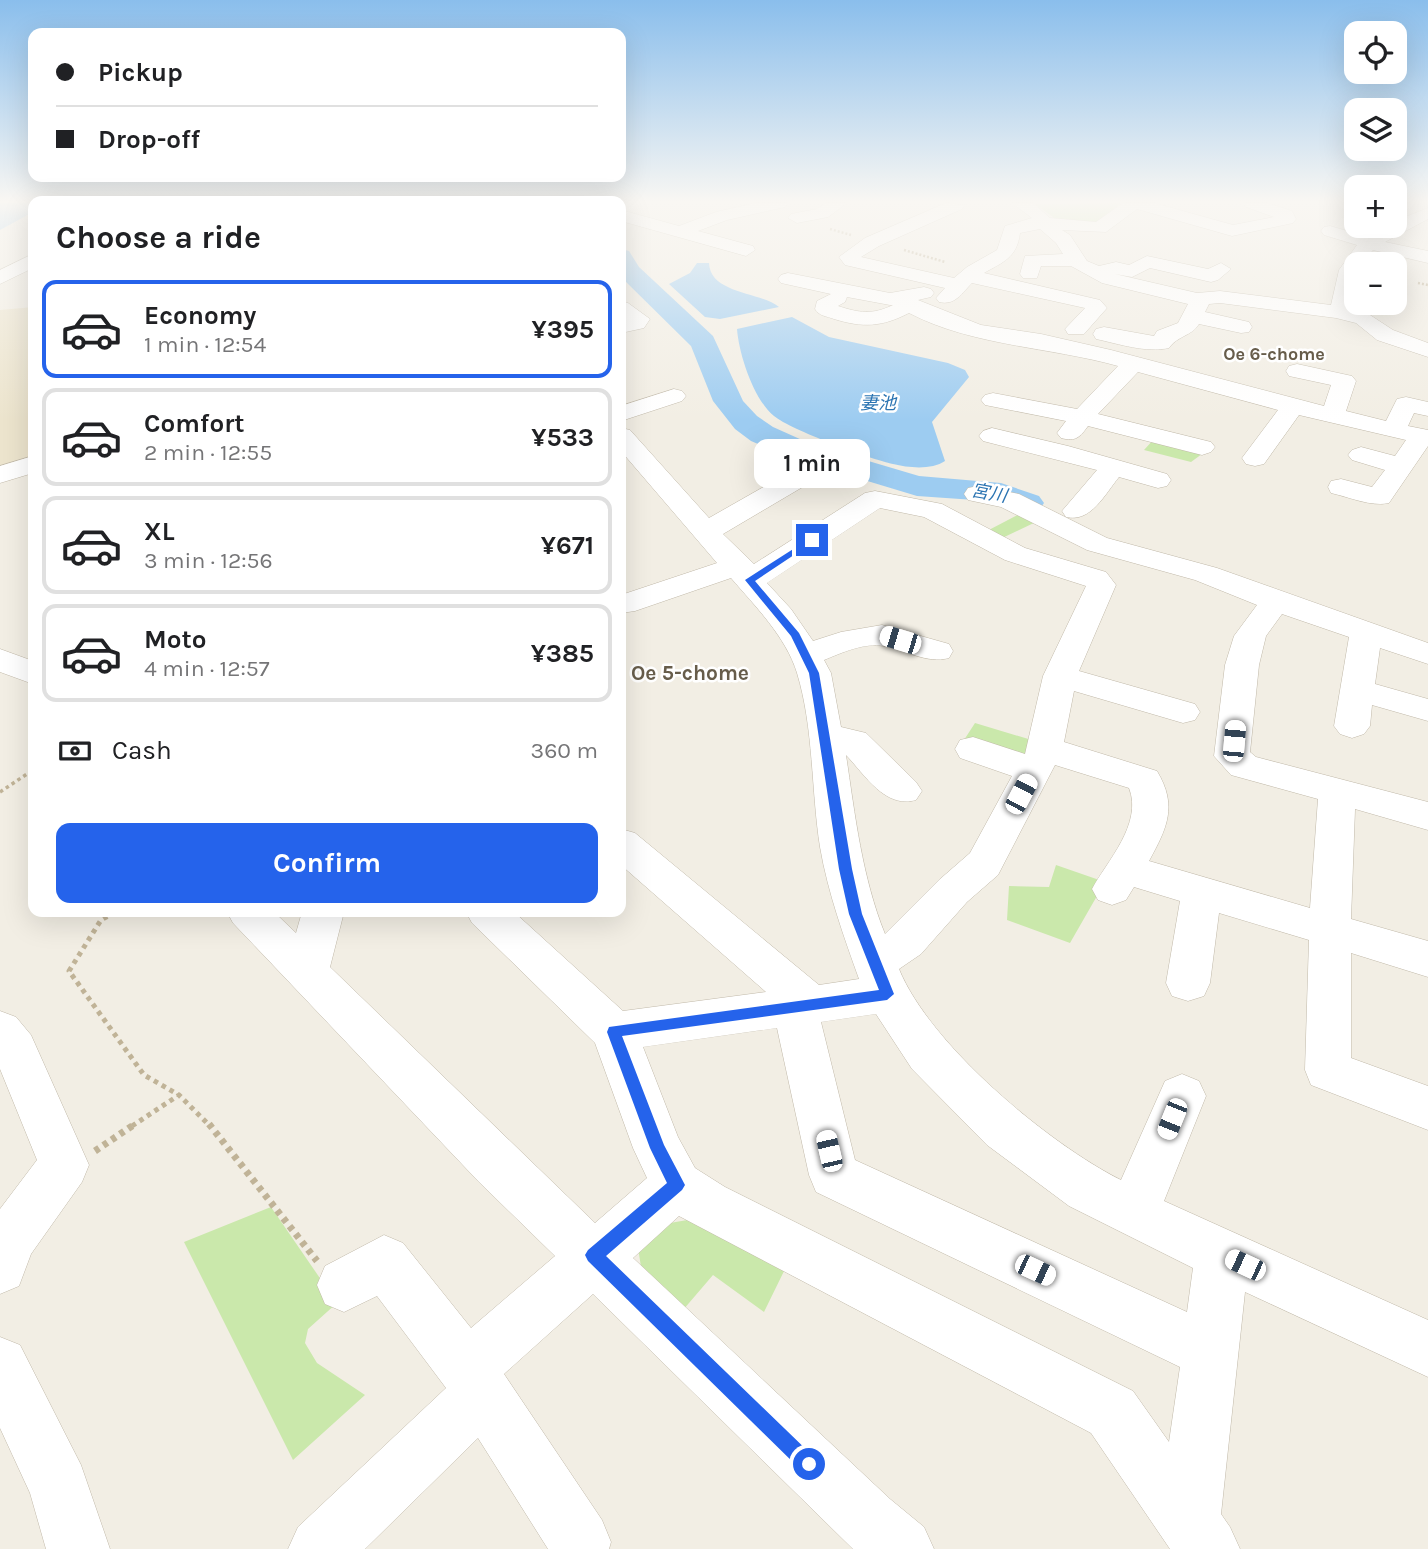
<!DOCTYPE html>
<meta charset="utf-8">
<style>
body{margin:0;font-family:Karla,"Noto Sans JP",sans-serif;background:#f2f2f2;color:#202124;height:100vh;display:flex;flex-direction:column;font-size:26px;white-space:nowrap}
*{box-sizing:border-box;margin:0}
p{font-size:23px;color:#757577}
.icon{flex:none;width:38px;height:38px;fill:none;stroke:currentColor;stroke-width:2;stroke-linecap:round;stroke-linejoin:round}
.map{position:relative;flex:1;overflow:hidden}
.sheet{position:absolute;left:28px;top:196px;width:598px;height:721px;display:flex;flex-direction:column;background:#fff;border-radius:14px;box-shadow:0 7px 28px #0002}
.sheet>*{flex:none}
.guide{position:absolute;left:28px;top:28px;width:598px;height:154px;border-radius:14px;box-shadow:0 7px 28px #0002;display:grid;align-content:center;height:154px;padding:0 28px;background:#fff}
.controls{position:absolute;left:1344px;top:21px;display:grid;gap:14px}
.controls a{display:grid;place-items:center;width:63px;height:63px;border-radius:14px;background:#fff;box-shadow:0 7px 28px #0002;font-size:35px}
.end{position:absolute;width:32px;height:32px;margin:-16px;border:9px solid #2563eb;background:#fff;box-shadow:0 0 0 4px #fff}
.from{border-radius:50%}
.bubble{position:absolute;height:49px;border-radius:14px;background:#fff;box-shadow:0 7px 28px #0002;font-size:23px;font-weight:700;line-height:49px;text-align:center}
.car{position:absolute;width:21px;height:42px;margin:-21px -10px;border-radius:9px;box-shadow:0 0 5px 2px #0007;background:linear-gradient(#fff 24%,#345 0 40%,#fff 0 76%,#345 0 86%,#fff 0)}
.guide b{display:flex;align-items:center;gap:24px;height:66px;font-size:26px}
.guide b+b{border-top:2px solid #e0e0e0}
.guide i{width:18px;height:18px;background:#202124}
ul{padding:0;list-style:none}
li{display:flex;align-items:center;gap:21px;height:98px;margin:0 14px 10px;padding:0 14px;border:4px solid #e0e0e0;border-radius:14px}
li div{flex:1}
li b{display:block;font-size:26px}
li em{font-style:normal;font-weight:700}
li.on{border-color:#2563eb}
li>.icon{width:63px;height:63px;stroke-width:1.5}
h2{padding:0 28px;font-size:32px;line-height:84px}
.pay{display:flex;align-items:center;gap:18px;height:77px;padding:0 28px;font-size:26px}
.pay p{margin-inline-start:auto}
.action{display:flex;gap:14px;margin-top:auto;padding:14px 28px}
.action a{flex:1;height:80px;border-radius:14px;background:#2563eb;color:#fff;font-size:28px;font-weight:700;line-height:80px;text-align:center}
.map>svg:first-child{display:block}
.education{fill:#ece4cd}
.green{fill:#cae8ab}
.water{fill:#9dccf1}
.lines{fill:none;stroke-linecap:round;stroke-linejoin:round}
.river{fill:#9dccf1;fill-rule:evenodd}
.minor-casing{stroke:#c1b9a9;stroke-width:1}
.path-far3{stroke:#c0b397;stroke-width:2.5;stroke-dasharray:2 2;stroke-linecap:butt}
.path-far2{stroke:#c0b397;stroke-width:3.5;stroke-dasharray:3.5 3.5;stroke-linecap:butt}
.path-far1{stroke:#c0b397;stroke-width:5;stroke-dasharray:4.5 4.5;stroke-linecap:butt}
.path{stroke:#c0b397;stroke-width:7;stroke-dasharray:5 5;stroke-linecap:butt}
.minor{fill:#fff;fill-rule:evenodd}
.route{fill:#2563eb}
.labels{text-anchor:middle;dominant-baseline:central;stroke-width:5;stroke-linejoin:round;paint-order:stroke}
.far-neighbourhood-label{font-size:18px;font-weight:bold;fill:#675d4b;stroke:#fff}
.far-water-label{font-size:18px;font-style:italic;fill:#2b74b2;stroke:#fff}
.neighbourhood-label{font-size:21px;font-weight:bold;fill:#675d4b;stroke:#fff}
</style>
<div class="map">
<svg width="1428" height="1549" viewBox="0 0 1428 1549">
<rect width="100%" height="100%" fill="#f2eee4"/>
<path class="education" d="M33 307V459L0 469V310Z"/>
<path class="green" d="M1121 203 1094 225 1057 220 1035 204Z
M1154 439 1202 454 1191 462 1144 450Z
M1025 511 1038 521 998 540 985 532Z
M975 723 1035 741 1025 761 964 740Z
M1056 865 1105 882 1070 943 1007 920 1009 886 1049 887Z
M271 1207 337 1303 308 1329 305 1343 317 1363 365 1395 293 1460 184 1242Z
M693 1219 786 1267 764 1312 713 1275 683 1310 643 1279 638 1248 653 1226Z"/>
<path class="water" d="M0 203H33V212L0 230Z
M697 263H709C710 294 761 292 779 307L720 319 705 317 669 284 690 273Z
M792 317 829 337 948 363 965 370 969 377 932 422 945 461C932 470 909 468 893 464 870 459 791 430 774 416 754 400 739 355 737 329Z"/>
<g class="lines">
<path class="river" d="M621 249 629 251 639 267 713 336 743 401 757 416 773 427 811 444 919 476 1001 483 1039 496 1044 503 1039 510 1027 513 989 501 917 496 788 457 751 441 735 429 713 401 691 346 621 277Z"/>
<defs>
<path id="minor" d="M756 203H788L785 207 727 220 698 231 753 246 755 250 746 256 621 221V210L679 226 716 212Z
M826 203H847L828 217 797 223 788 218 791 214 817 209Z
M946 203 965 205 962 209 879 246 861 257 954 278 967 267 997 250 1005 226 1032 218 1012 203H1033L1050 218 1096 222 1123 203H1154L1233 225 1274 217 1246 207 1243 203H1268L1292 211 1296 219 1293 223 1232 236 1137 209 1106 232 1062 230 1070 235 1087 261 1099 266 1116 262 1129 265 1147 256 1208 269 1221 263 1231 269 1218 280 1211 282 1150 268 1132 277 1115 274 1197 293 1220 291 1331 305 1339 270 1357 245 1324 235 1321 231 1324 227 1330 226 1368 237 1386 226H1395V221L1428 208V219L1385 242 1428 251V263L1373 250 1361 264H1356V284L1350 309 1370 315 1393 330 1428 343V357L1377 340 1356 323 1336 318 1220 303 1209 304 1205 312 1249 322 1252 327 1249 332 1241 333 1199 324C1192 336 1177 336 1169 348 1146 353 1119 344 1096 339L1093 334 1096 329 1104 327 1154 336 1157 331 1178 323 1188 304 1102 283 1071 266H1041L1037 278H1023L1020 274 1025 256 1063 254 1056 243 1040 229 1020 233C1017 258 1003 262 984 273L1100 300 1107 308 1084 334H1068L1065 329 1085 308 972 283C962 293 955 306 939 302L936 298 945 288 845 265 839 257 865 238Z
M33 254V268L0 284V270Z
M788 273 890 293 924 287 931 289 934 293 931 297 918 300 981 325 1041 334 1111 350 1324 406 1331 385 1289 376 1286 371 1289 366 1297 364 1352 376 1356 381 1346 411 1386 421 1397 399 1406 397 1428 402V416L1414 413 1408 426 1428 430V446L1389 503C1371 507 1349 497 1331 493L1328 487 1331 481 1341 479 1372 487 1385 470 1352 460 1348 455 1352 450 1361 447 1395 456 1406 440 1299 415 1264 464 1255 466 1246 464 1242 458 1278 410 1138 372 1098 414 1211 442 1215 447 1211 452 1202 455 1088 426C1080 437 1076 442 1061 438L1057 433 1066 421 985 405 981 400 985 395 993 393 1077 409 1118 366C1050 347 972 346 909 313 882 327 863 328 834 319 826 316 819 316 815 309L817 301 831 294 781 283 778 279 781 275ZM847 297 890 305H893C872 315 860 313 838 306L845 302Z
M621 301 628 303 650 319 644 328 621 333V320L625 319 621 317Z
M674 389 682 391 686 396 682 401 621 421V406Z
M621 428 630 430 709 518 788 473 797 471 806 473 810 479 806 485 723 534 754 564 865 493 875 491 942 504 1025 548 1106 572 1116 585 1079 671 1195 704 1200 712 1195 720 1183 723 1074 691 1064 742 1157 771C1178 806 1167 828 1149 861L1310 908 1318 799 1231 775 1214 756 1225 665 1234 636 1257 605 1195 580 1087 550 1001 507 968 500 964 494 968 488 978 486 1019 494 1107 538 1217 568 1428 643V664L1380 648 1375 684 1428 699V721L1372 705 1370 726 1364 734 1352 738 1340 734 1334 726 1349 637 1282 614 1266 636 1259 665 1250 752 1256 757 1428 802V830L1355 809 1351 919 1428 941V977L1351 953V1058L1428 1086V1130L1311 1085 1305 1070 1309 940 1219 913 1210 983 1204 996 1188 1001 1172 996 1166 983 1180 901 1134 887 1126 900 1112 905 1098 900 1092 889C1107 861 1143 824 1129 788L1055 765 998 875 967 902 921 954 899 969C930 1045 1049 1144 1121 1180L1165 1081 1182 1074 1199 1081 1206 1096 1164 1201 1428 1320V1377L1245 1292 1221 1514 1230 1527 1240 1549H1170L1091 1433 679 1216 633 1258 890 1499 924 1527 934 1549H853L593 1294 504 1374 602 1520 611 1542 609 1549H548L478 1438 365 1549H288L298 1527 446 1388 377 1296 344 1312 325 1304 317 1285 325 1266 384 1235 403 1243 471 1328 555 1256 479 1182 233 923 227 912H274L296 933 302 912H344L330 967 595 1223 647 1178 633 1148 595 1043 472 923 466 912H514L623 1011 766 992 621 865V829L635 833 819 985 859 979C844 937 828 893 820 847 811 790 814 729 797 673 786 637 755 606 731 578L635 611 621 613V595L717 563 621 451ZM880 508 924 517 1005 560 1086 586 1043 676 1025 754 973 737 960 740 955 749 960 758 1012 776 970 853 939 880 885 934C862 877 855 815 846 755 865 775 885 809 916 800L922 791 916 782 866 733 841 727 831 673 824 660C841 653 865 642 884 646 906 650 926 664 949 658L953 651 949 644 882 625 841 632 813 641 791 609 767 583ZM876 1014 912 1069 987 1145 1069 1206 1193 1268 1187 1312 855 1160 821 1022ZM777 1028 809 1175 816 1192 1180 1367 1169 1442 1133 1391 725 1187 695 1168 678 1137 643 1047Z
M992 428 1068 446 1167 474 1171 480 1167 486 1158 488 1119 477C1105 494 1091 523 1066 517L1062 511 1097 470 983 441 979 436 983 431Z
M33 456V473L0 483V466Z
M0 649 33 661V684L0 672Z
M0 1011 16 1017 31 1035 89 1165 82 1182 31 1254 19 1286 0 1294V1209L37 1160 0 1069Z
M0 1337 20 1345 81 1465 110 1549H46L30 1493 0 1428Z"/>
</defs>
<use href="#minor" class="minor-casing"/>
<path class="path-far3" d="M830 229 851 235
M904 250 945 262
M1418 283 1428 285"/>
<path class="path-far2" d="M0 792 33 770"/>
<path class="path-far1" d="M115 912 101 920 69 971 144 1075 179 1095 210 1126
M132 1126 179 1095"/>
<path class="path" d="M209 1124 317 1261
M95 1151 135 1124"/>
<use href="#minor" class="minor"/>
</g>
<linearGradient id="sky" x2="0" y2="1"><stop stop-color="#8abeec"/><stop offset="0.48" stop-color="#f9f7f3"/><stop offset="1" stop-color="#f9f7f3" stop-opacity="0"/></linearGradient>
<rect width="1428" height="420" fill="url(#sky)"/>
<path class="route" d="M812 537 816 540 815 541 755 581 799 633 819 673 852 869 862 914 894 994 887 1000 622 1036 664 1145 685 1185 682 1190 606 1256 815 1458 818 1464 815 1471 809 1474 802 1471 588 1261 585 1255 588 1250 667 1183 650 1148 607 1032 609 1027 879 990 849 914 839 869 809 673 791 636 745 580Z"/>
<g class="labels">
<g class="far-neighbourhood-label">
<text x="1274" y="354">Oe 6-chome</text>
</g>
<g class="far-water-label">
<text x="878" y="403">妻池</text>
<text transform="translate(989 493) rotate(10)">宮川</text>
</g>
<g class="neighbourhood-label">
<text x="690" y="673">Oe 5-chome</text>
</g>
</g>
</svg>
<div class="controls">
<a><svg class="icon" aria-label="locate" viewBox="0 0 24 24"><circle cx="12" cy="12" r="6"/><path d="M12 2v4M12 18v4M2 12h4M18 12h4"/></svg></a>
<a><svg class="icon" aria-label="layers" viewBox="0 0 24 24"><path d="M12 4l9 5-9 5-9-5zM3 14l9 5 9-5"/></svg></a>
<a>+</a>
<a>−</a>
</div>
<i class="end from" style="left:809px;top:1464px"></i>
<i class="end" style="left:812px;top:540px"></i>
<div class="bubble" style="left:754px;top:439px;width:116px">1 min</div>
<i class="car" style="left:900px;top:640px;rotate:287deg"></i>
<i class="car" style="left:1234px;top:741px;rotate:5deg"></i>
<i class="car" style="left:1021px;top:794px;rotate:28deg"></i>
<i class="car" style="left:1172px;top:1119px;rotate:202deg"></i>
<i class="car" style="left:829px;top:1151px;rotate:347deg"></i>
<i class="car" style="left:1245px;top:1265px;rotate:295deg"></i>
<i class="car" style="left:1035px;top:1270px;rotate:115deg"></i>
<div class="guide">
<b><i class="from"></i>Pickup</b>
<b><i></i>Drop-off</b>
</div>
<section class="sheet">
<h2>Choose a ride</h2>
<ul>
<li class="on"><svg class="icon" aria-label="car" viewBox="0 0 24 24"><path d="M5 17H2v-5l4-1 3-4h7l3 4 3 1v5h-3M9 17h6M6 11h13"/><circle cx="7" cy="17" r="2"/><circle cx="17" cy="17" r="2"/></svg><div><b>Economy</b><p>1 min · 12:54</p></div><em>¥395</em></li>
<li><svg class="icon" aria-label="car" viewBox="0 0 24 24"><path d="M5 17H2v-5l4-1 3-4h7l3 4 3 1v5h-3M9 17h6M6 11h13"/><circle cx="7" cy="17" r="2"/><circle cx="17" cy="17" r="2"/></svg><div><b>Comfort</b><p>2 min · 12:55</p></div><em>¥533</em></li>
<li><svg class="icon" aria-label="car" viewBox="0 0 24 24"><path d="M5 17H2v-5l4-1 3-4h7l3 4 3 1v5h-3M9 17h6M6 11h13"/><circle cx="7" cy="17" r="2"/><circle cx="17" cy="17" r="2"/></svg><div><b>XL</b><p>3 min · 12:56</p></div><em>¥671</em></li>
<li><svg class="icon" aria-label="car" viewBox="0 0 24 24"><path d="M5 17H2v-5l4-1 3-4h7l3 4 3 1v5h-3M9 17h6M6 11h13"/><circle cx="7" cy="17" r="2"/><circle cx="17" cy="17" r="2"/></svg><div><b>Moto</b><p>4 min · 12:57</p></div><em>¥385</em></li>
</ul>
<div class="pay"><svg class="icon" aria-label="cash" viewBox="0 0 24 24"><path d="M3 7h18v10H3z"/><circle cx="12" cy="12" r="2"/></svg>Cash<p>360 m</p></div>
<div class="action"><a>Confirm</a></div>
</section>
</div>
